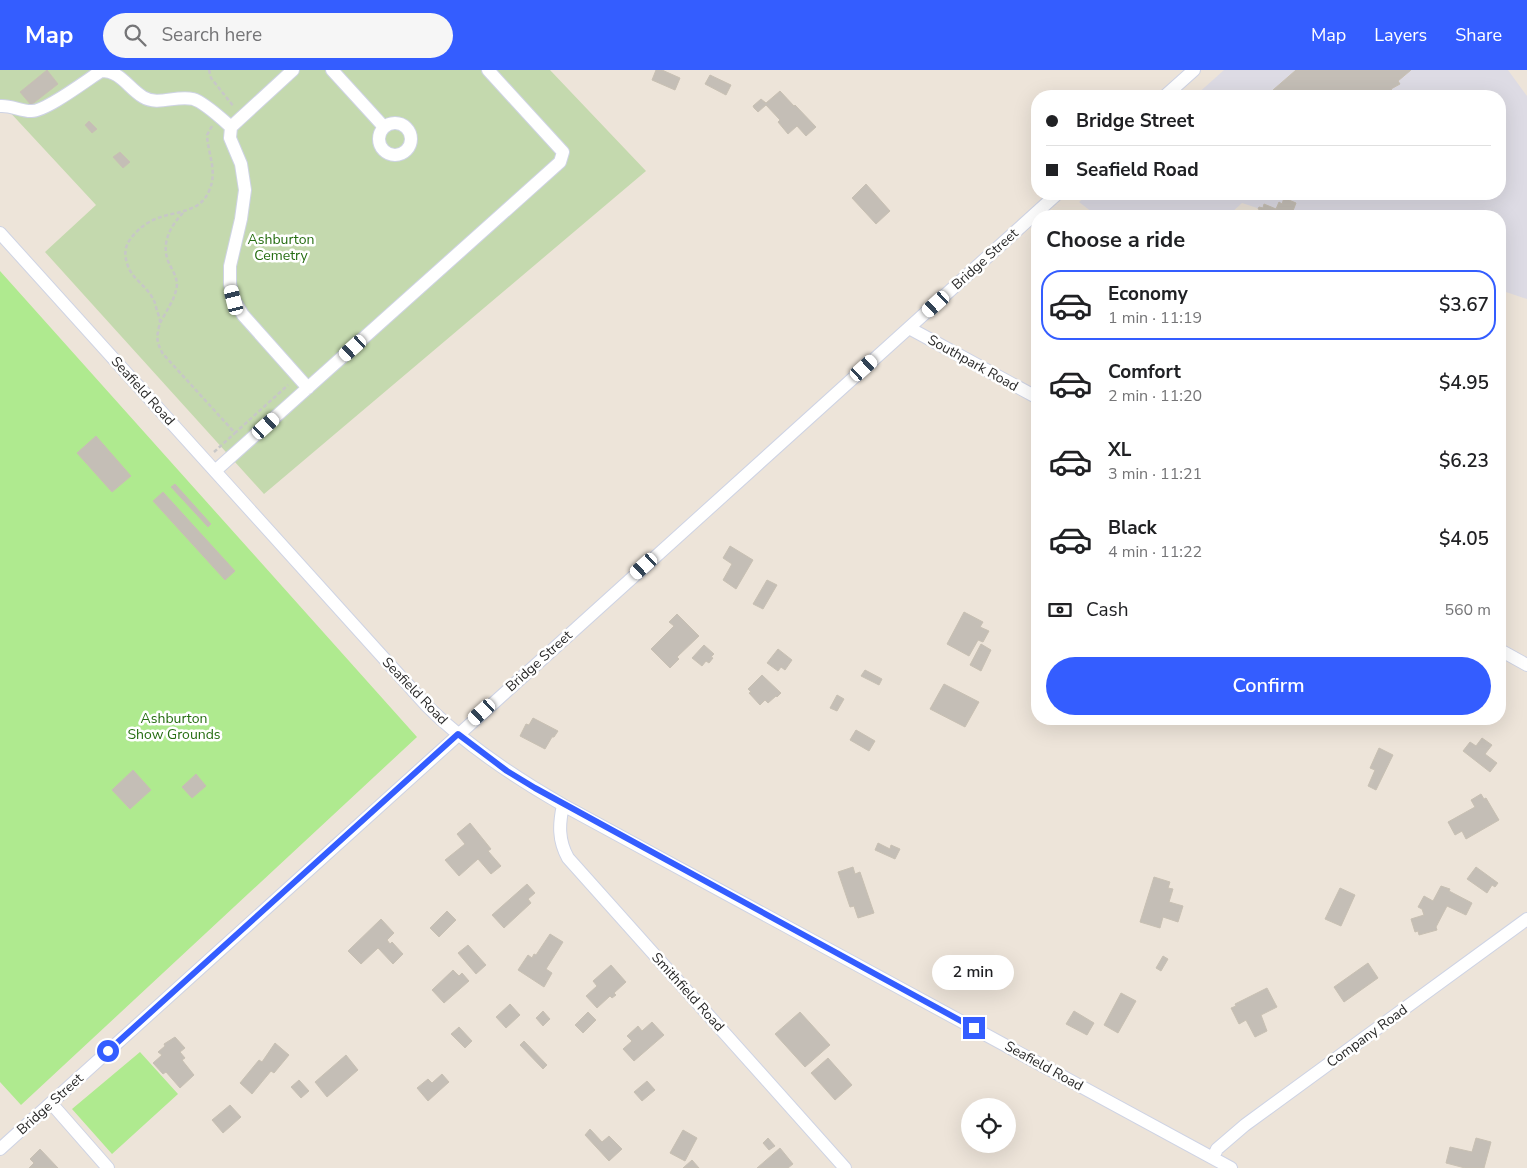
<!DOCTYPE html>
<meta charset="utf-8">
<style>
body{margin:0;font-family:"Nunito Sans",sans-serif;background:#f6f6f6;color:#202124;height:100vh;display:flex;flex-direction:column;font-size:19px;white-space:nowrap}
*{box-sizing:border-box;margin:0}
p{font-size:16px;color:#757577}
.icon{flex:none;width:28px;height:28px;fill:none;stroke:currentColor;stroke-width:2;stroke-linecap:round;stroke-linejoin:round}
.map{position:relative;flex:1;overflow:hidden}
.sheet{position:absolute;left:1031px;top:140px;width:475px;height:515px;display:flex;flex-direction:column;background:#fff;border-radius:20px;box-shadow:0 5px 20px #0002}
.sheet>*{flex:none}
.banner{position:absolute;left:1031px;top:20px;width:475px;height:110px;border-radius:20px;box-shadow:0 5px 20px #0002;display:grid;align-content:center;height:110px;padding:0 15px;background:#fff}
.tools{position:absolute;left:961px;top:1028px;display:grid;gap:10px}
.tools a{display:grid;place-items:center;width:55px;height:55px;border-radius:50%;background:#fff;box-shadow:0 5px 20px #0002;font-size:25px}
.end{position:absolute;width:22px;height:22px;margin:-11px;border:6px solid #345dff;background:#fff;box-shadow:0 0 0 2px #fff}
.from{border-radius:50%}
.bubble{position:absolute;height:35px;border-radius:18px;background:#fff;box-shadow:0 5px 20px #0002;font-size:16px;font-weight:600;line-height:35px;text-align:center}
.car{position:absolute;width:15px;height:30px;margin:-15px -8px;border-radius:6px;box-shadow:0 0 4px 1px #0007;background:linear-gradient(#fff 24%,#345 0 40%,#fff 0 76%,#345 0 86%,#fff 0)}
.banner b{display:flex;align-items:center;gap:18px;height:48px;font-size:19px}
.banner b+b{border-top:1px solid #e0e0e0}
.banner i{width:12px;height:12px;background:#202124}
ul{padding:0;list-style:none}
li{display:flex;align-items:center;gap:15px;height:70px;margin:0 10px 8px;padding:0 5px;border:2px solid transparent;border-radius:20px}
li div{flex:1}
li b{display:block;font-size:19px}
li em{font-style:normal;font-weight:600}
li.current{border-color:#345dff}
li>.icon{width:45px;height:45px;stroke-width:1.5}
h2{padding:0 15px;font-size:22px;line-height:60px}
.pay{display:flex;align-items:center;gap:12px;height:55px;padding:0 15px;font-size:19px}
.pay p{margin-inline-start:auto}
.action{display:flex;gap:10px;margin-top:auto;padding:10px 15px}
.action a{flex:1;height:58px;border-radius:30px;background:#345dff;color:#fff;font-size:20px;font-weight:600;line-height:58px;text-align:center}
header{display:flex;align-items:center;gap:30px;box-sizing:border-box;height:70px;padding:0 25px;background:#345dff;color:#fff}
header strong{font-size:24px}
nav{display:flex;gap:28px;margin-inline-start:auto;font-size:18px}
.search{width:350px;height:45px;background:#f6f6f6;display:flex;align-items:center;gap:12px;box-sizing:border-box;padding:0 18px;border-radius:28px;color:#757577;font-size:19px}
.map>svg:first-child{display:block}
.industrial{fill:#dddbe4}
.green{fill:#afea8f}
.cemetery{fill:#c4d9ae}
.building{fill:#c4beb6;stroke:#c8c0b3}
.lines{fill:none;stroke-linecap:round;stroke-linejoin:round}
.minor-casing{stroke:#ced3e4;stroke-width:14}
.path{stroke:#c7c7c7;stroke-width:2.5;stroke-dasharray:4 2.5;stroke-linecap:butt}
.minor{stroke:#fff;stroke-width:12}
.route{stroke:#345dff;stroke-width:6}
.labels{text-anchor:middle;dominant-baseline:central;stroke-width:5;stroke-linejoin:round;paint-order:stroke}
.park-label{font-size:14px;fill:#266d12;stroke:#fff}
.street-label{font-size:14px;fill:#292929;stroke:#fff}
</style>
<header>
<strong>Map</strong>
<div class="search"><svg class="icon" aria-label="search" viewBox="0 0 24 24"><circle cx="10" cy="10" r="6"/><path d="M15 15l6 6"/></svg>Search here</div>
<nav><a>Map</a><a>Layers</a><a>Share</a></nav>
</header>
<div class="map">
<svg width="1527" height="1098" viewBox="0 0 1527 1098">
<rect width="100%" height="100%" fill="#ede4d9"/>
<path class="industrial" d="M1224 0H1508L1527 26V229L1500 220V146H1281L1242 133 1228 146H1097L1079 132 1088 124H1500V26H1195Z"/>
<path class="green" d="M0 201 417 667 21 1035 0 1012Z
M140 982 178 1024 112 1084 72 1039Z"/>
<path class="cemetery" d="M0 0H550L646 101 264 424 45 182 96 135 6 38 0 42Z"/>
<path class="building" d="M47 0 58 14 31 35 20 22Z
M656 0H662L680 8 675 20 652 10Z
M1296 0H1411L1398 11 1400 14 1391 19 1397 26H1278L1273 20Z
M710 5 731 15 726 25 705 14Z
M780 21 794 36 795 35 816 57 806 66 797 56 788 64 778 52 780 50 766 35 758 42 754 38 753 36 761 29 766 33Z
M89 51 97 59 92 63 85 55Z
M120 82 130 92 123 98 113 87Z
M866 114 890 141 876 154 852 128Z
M1284 128 1296 133 1291 146H1277L1258 139 1259 137 1263 138 1264 134 1276 139 1279 132 1282 134Z
M96 366 131 406 112 422 77 383Z
M175 414 211 454 208 457 171 417Z
M163 422 235 501 225 510 153 431Z
M730 476 753 490 736 519 723 510 732 494 723 488Z
M767 510 777 515 763 539 753 534Z
M964 542 983 552 980 557 989 561 983 572 978 570 969 586 947 574Z
M677 544 699 566 677 587 679 589 670 598 651 579 674 556 669 552Z
M981 574 991 580 981 601 970 595Z
M704 575 714 584 711 587 713 588 709 593 706 591 702 596 692 588Z
M778 579 792 590 785 600 781 597 778 601 767 593Z
M865 600 882 609 879 615 861 606Z
M762 605 781 623 777 627 776 626 768 633 765 630 760 635 749 623 751 622 748 619Z
M944 614 979 632 965 657 930 639Z
M837 625 844 629 837 641 830 638Z
M533 648 558 661 554 667H552L545 679 520 666 526 654 529 655Z
M856 660 875 671 869 681 850 670Z
M1482 668 1492 675 1485 684 1497 693 1490 702 1463 681 1470 672 1476 676Z
M1379 678 1393 685 1376 720 1368 716 1375 700 1370 698Z
M133 700 151 720 130 739 112 720Z
M196 704 206 716 192 728 182 717Z
M1481 724 1484 729 1486 728 1499 750 1466 769 1462 761 1455 765 1448 752 1475 737 1471 730Z
M470 753 491 779 488 781 501 796 491 804 478 789 459 806 445 790 465 774 457 764Z
M878 773 890 779 891 775 900 779 895 789 875 780Z
M853 797 855 804 860 802 874 843 858 848 854 836 850 837 838 802Z
M1476 797 1498 813 1495 817 1492 815 1487 823 1467 809Z
M1154 807 1170 812 1168 818 1173 819 1169 832 1183 836 1178 852 1163 847 1160 858 1140 852Z
M527 814 535 823 528 829 531 833 504 858 492 845Z
M1441 816 1450 819 1449 821 1472 833 1466 845 1447 836 1436 857 1437 860 1419 865 1418 861 1415 862 1411 849 1424 845 1422 839 1418 837 1424 826 1433 831Z
M1340 818 1355 825 1341 856 1325 849Z
M447 841 456 850 439 867 430 858Z
M381 849 394 863 387 870 390 874 392 872 403 884 393 894 378 878 361 894 348 881Z
M550 864 563 872 546 899 552 903 544 917 518 900 528 885 532 888 534 884 536 885Z
M468 875 486 895 476 904 458 883Z
M1163 886 1168 889 1161 901 1156 898Z
M1368 893 1378 908 1344 932 1334 917Z
M611 895 626 912 614 923 616 925 612 928 610 926 597 938 586 926 597 916 593 911Z
M453 900 459 906 462 903 469 911 444 933 432 920Z
M1267 918 1277 937 1261 945 1267 961 1255 967 1246 950 1239 954 1231 938 1236 936 1235 934Z
M1121 923 1136 931 1118 963 1104 955Z
M510 934 520 945 506 958 496 947Z
M543 941 550 949 543 956 536 948Z
M1074 941 1094 953 1087 965 1066 954Z
M588 942 596 950 583 963 575 955Z
M800 942 830 975 805 997 775 964Z
M652 952 664 965 634 991 623 979 632 971 627 966 638 956 642 961Z
M459 957 472 971 465 978 451 964Z
M175 967 185 978 180 982 185 988 182 990 194 1005 180 1018 166 1002 163 1004 153 993 162 985 158 982 165 976 164 974Z
M524 971 547 995 543 999 520 975Z
M275 973 289 985 274 1003 271 1001 252 1024 240 1013 259 990 262 992Z
M346 985 358 1000 327 1027 315 1012Z
M828 988 852 1015 835 1030 811 1003Z
M442 1004 449 1012 428 1031 417 1018 428 1009 432 1013Z
M299 1010 309 1021 301 1028 291 1017Z
M647 1011 655 1020 642 1031 634 1022Z
M230 1035 241 1047 223 1063 212 1050Z
M590 1059 602 1072 609 1066 622 1079 609 1091 585 1065Z
M683 1060 697 1068 685 1091 670 1083Z
M768 1068 775 1076 769 1080 763 1073Z
M1476 1068 1491 1072 1484 1098H1465L1446 1093 1450 1077 1472 1082Z
M780 1078 793 1094 788 1098H757Z
M40 1079 58 1098H29L34 1093 30 1089Z
M692 1090 699 1098H683Z"/>
<g class="lines">
<defs>
<path id="minor" d="M293 0 231 57 230 68 241 94 245 120 241 149 230 196V214L234 230 243 245 308 318
M332 0 384 57
M1165 26 1194 0
M0 36C11 35 20 41 31 41 45 42 87 10 101 1 121 1 127 17 143 27 158 36 176 25 193 29 204 32 222 49 231 57
M379 69a16 16 0 1 1 32 0a16 16 0 1 1-32 0Z
M0 163 427 636C467 676 514 707 563 735L1231 1098
M909 258 1038 328
M215 401 560 92 563 82 488 0
M1500 580 1527 595
M563 735C559 754 558 770 568 788L845 1098
M51 1033 108 1098
M0 1079 1057 124
M1213 1088 1217 1079 1245 1055 1527 849"/>
</defs>
<use href="#minor" class="minor-casing"/>
<path class="path" d="M209 0 211 8 234 37
M212 56 207 65C208 85 218 101 209 121 200 143 176 141 158 148 147 152 138 159 131 168 125 176 124 184 127 193 131 210 148 215 155 233 156 239 159 245 160 251 160 255 158 259 158 262 156 270 159 277 163 284L235 363 288 315
M160 253C166 241 177 227 177 213 176 205 171 198 168 191 161 172 171 155 184 142
M214 382 235 363"/>
<use href="#minor" class="minor"/>
</g>
<g class="lines">
<path class="route" d="M108 981 458 664 507 701 535 718 974 958"/>
</g>
<g class="labels">
<g class="park-label">
<text x="281" y="169">Ashburton<tspan x="281" dy="16">Cemetry</tspan></text>
<text x="174" y="648">Ashburton<tspan x="174" dy="16">Show Grounds</tspan></text>
</g>
<g class="street-label">
<text transform="translate(985 189) rotate(-42)">Bridge Street</text>
<text transform="translate(973 293) rotate(29)">Southpark Road</text>
<text transform="translate(143 321) rotate(48)">Seafield Road</text>
<text transform="translate(539 591) rotate(-42)">Bridge Street</text>
<text transform="translate(415 621) rotate(46)">Seafield Road</text>
<text transform="translate(688 922) rotate(48)">Smithfield Road</text>
<text transform="translate(1367 966) rotate(-36)">Company Road</text>
<text transform="translate(1044 996) rotate(29)">Seafield Road</text>
<text transform="translate(50 1034) rotate(-42)">Bridge Street</text>
</g>
</g>
</svg>
<div class="tools">
<a><svg class="icon" aria-label="locate" viewBox="0 0 24 24"><circle cx="12" cy="12" r="6"/><path d="M12 2v4M12 18v4M2 12h4M18 12h4"/></svg></a>
</div>
<i class="end from" style="left:108px;top:981px"></i>
<i class="end" style="left:974px;top:958px"></i>
<div class="bubble" style="left:932px;top:885px;width:82px">2 min</div>
<i class="car" style="left:234px;top:230px;rotate:346deg"></i>
<i class="car" style="left:936px;top:234px;rotate:228deg"></i>
<i class="car" style="left:353px;top:278px;rotate:228deg"></i>
<i class="car" style="left:864px;top:298px;rotate:48deg"></i>
<i class="car" style="left:266px;top:356px;rotate:48deg"></i>
<i class="car" style="left:644px;top:496px;rotate:228deg"></i>
<i class="car" style="left:482px;top:642px;rotate:228deg"></i>
<div class="banner">
<b><i class="from"></i>Bridge Street</b>
<b><i></i>Seafield Road</b>
</div>
<section class="sheet">
<h2>Choose a ride</h2>
<ul>
<li class="current"><svg class="icon" aria-label="car" viewBox="0 0 24 24"><path d="M5 17H2v-5l4-1 3-4h7l3 4 3 1v5h-3M9 17h6M6 11h13"/><circle cx="7" cy="17" r="2"/><circle cx="17" cy="17" r="2"/></svg><div><b>Economy</b><p>1 min · 11:19</p></div><em>$3.67</em></li>
<li><svg class="icon" aria-label="car" viewBox="0 0 24 24"><path d="M5 17H2v-5l4-1 3-4h7l3 4 3 1v5h-3M9 17h6M6 11h13"/><circle cx="7" cy="17" r="2"/><circle cx="17" cy="17" r="2"/></svg><div><b>Comfort</b><p>2 min · 11:20</p></div><em>$4.95</em></li>
<li><svg class="icon" aria-label="car" viewBox="0 0 24 24"><path d="M5 17H2v-5l4-1 3-4h7l3 4 3 1v5h-3M9 17h6M6 11h13"/><circle cx="7" cy="17" r="2"/><circle cx="17" cy="17" r="2"/></svg><div><b>XL</b><p>3 min · 11:21</p></div><em>$6.23</em></li>
<li><svg class="icon" aria-label="car" viewBox="0 0 24 24"><path d="M5 17H2v-5l4-1 3-4h7l3 4 3 1v5h-3M9 17h6M6 11h13"/><circle cx="7" cy="17" r="2"/><circle cx="17" cy="17" r="2"/></svg><div><b>Black</b><p>4 min · 11:22</p></div><em>$4.05</em></li>
</ul>
<div class="pay"><svg class="icon" aria-label="cash" viewBox="0 0 24 24"><path d="M3 7h18v10H3z"/><circle cx="12" cy="12" r="2"/></svg>Cash<p>560 m</p></div>
<div class="action"><a>Confirm</a></div>
</section>
</div>
